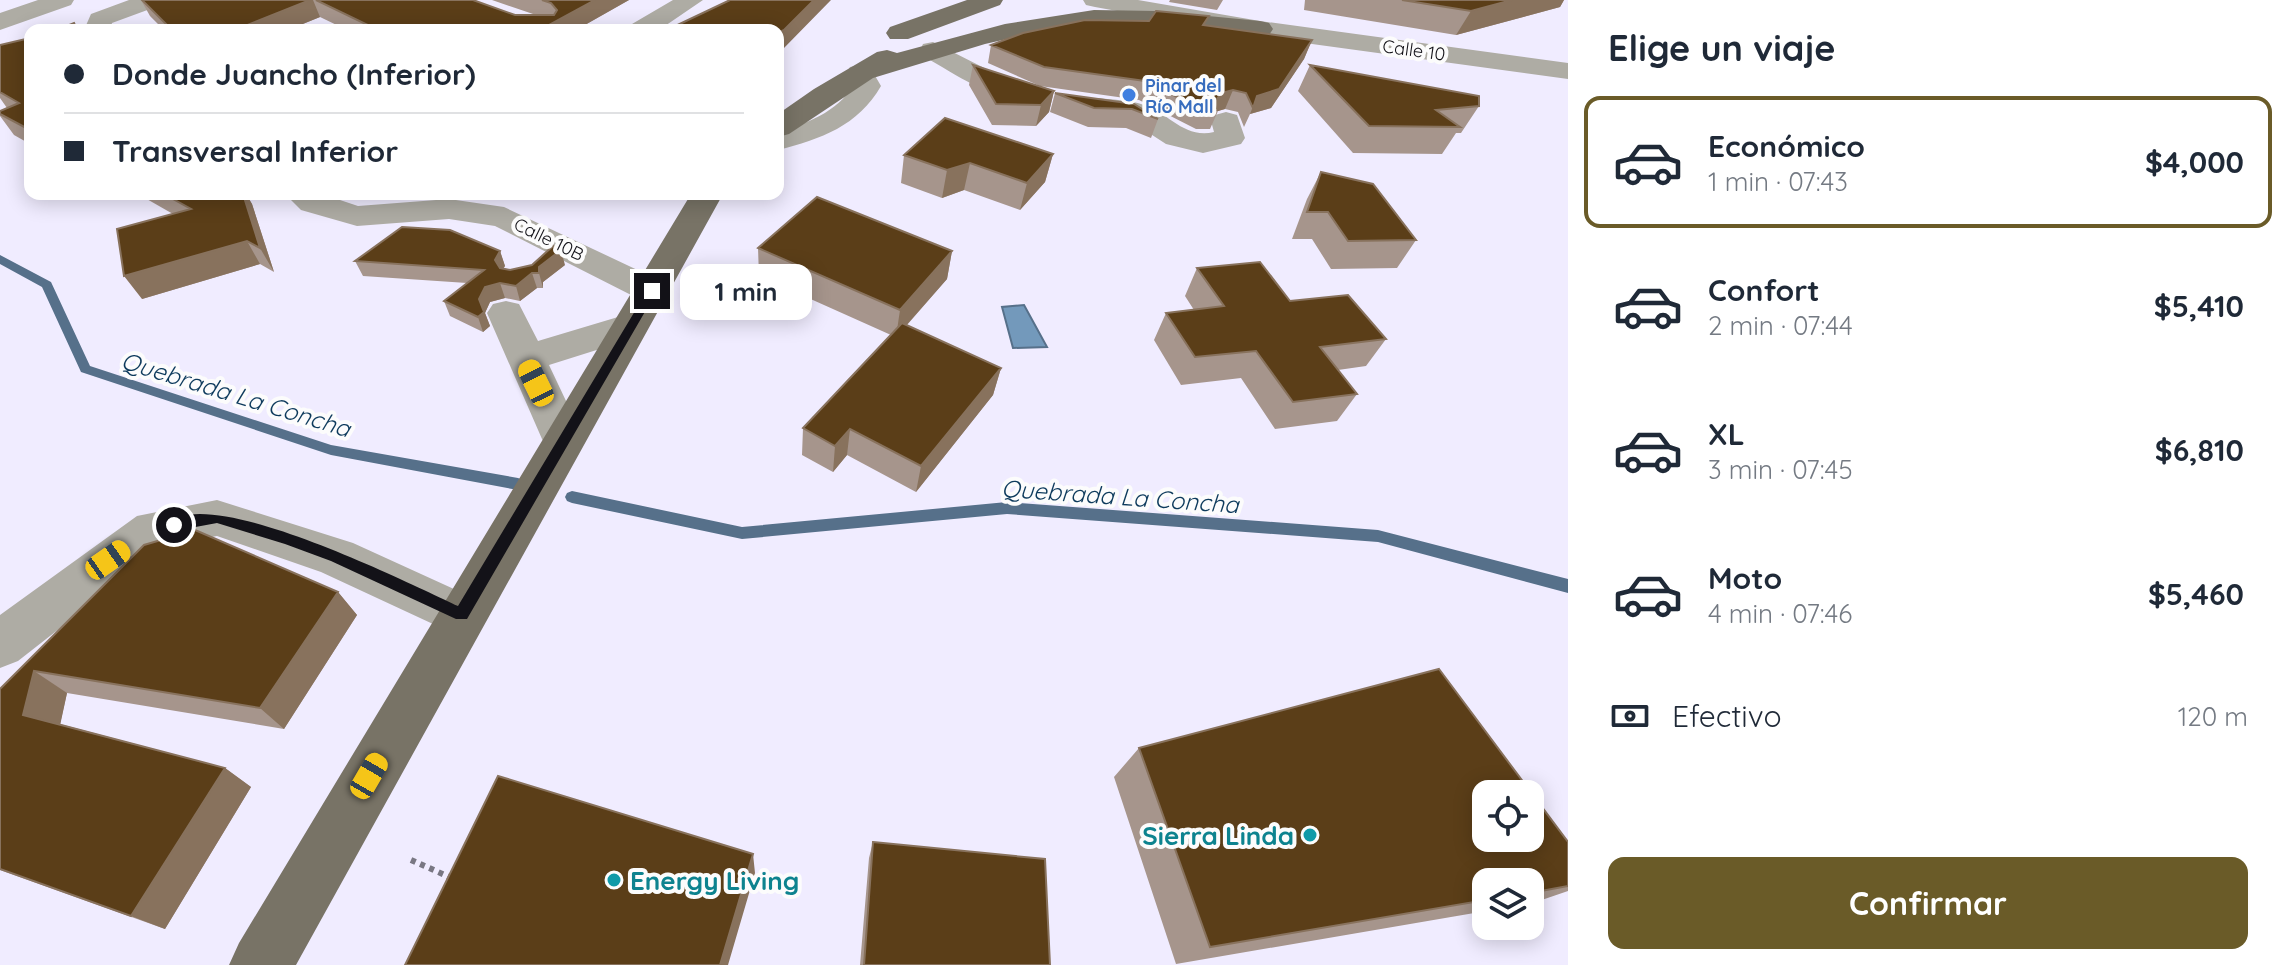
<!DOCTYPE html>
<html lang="es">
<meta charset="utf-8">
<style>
body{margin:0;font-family:Quicksand,sans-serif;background:#f6f6f7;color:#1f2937;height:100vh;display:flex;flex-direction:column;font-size:30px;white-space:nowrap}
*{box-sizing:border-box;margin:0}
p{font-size:26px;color:#747a83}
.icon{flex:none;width:44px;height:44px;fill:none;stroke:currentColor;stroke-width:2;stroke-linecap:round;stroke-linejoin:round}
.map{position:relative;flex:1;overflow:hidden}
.details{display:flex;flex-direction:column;background:#fff;width:720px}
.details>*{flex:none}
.hud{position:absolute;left:24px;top:24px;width:760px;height:176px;border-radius:16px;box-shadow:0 4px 20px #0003;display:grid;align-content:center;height:176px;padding:0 40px;background:#fff}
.fabs{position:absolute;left:1472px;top:780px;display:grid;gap:16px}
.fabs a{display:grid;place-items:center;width:72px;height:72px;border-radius:16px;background:#fff;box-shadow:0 4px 20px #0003;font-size:40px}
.end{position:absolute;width:36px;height:36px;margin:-18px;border:10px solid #131218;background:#fff;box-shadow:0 0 0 4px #fff}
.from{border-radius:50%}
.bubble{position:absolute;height:56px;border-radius:16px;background:#fff;box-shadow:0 4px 20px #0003;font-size:26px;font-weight:700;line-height:56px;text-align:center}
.car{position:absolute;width:24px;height:48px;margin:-24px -12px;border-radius:10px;box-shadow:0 0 6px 2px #0007;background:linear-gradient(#f5c518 24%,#345 0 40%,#f5c518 0 76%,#345 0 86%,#f5c518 0)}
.hud b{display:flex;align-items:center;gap:28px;height:76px;font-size:30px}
.hud b+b{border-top:2px solid #e0e1e3}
.hud i{width:20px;height:20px;background:#1f2937}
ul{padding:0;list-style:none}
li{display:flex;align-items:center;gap:24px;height:132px;margin:0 16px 12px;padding:0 24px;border:4px solid transparent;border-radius:16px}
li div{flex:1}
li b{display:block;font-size:30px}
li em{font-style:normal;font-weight:700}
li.active{border-color:#6a5b28}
li>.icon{width:72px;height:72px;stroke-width:1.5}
h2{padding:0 40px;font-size:36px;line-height:96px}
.pay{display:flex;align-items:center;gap:20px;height:88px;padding:0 40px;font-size:30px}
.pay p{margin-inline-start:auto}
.cta{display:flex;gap:16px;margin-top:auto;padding:16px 40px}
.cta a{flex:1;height:92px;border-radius:16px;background:#6a5b28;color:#fff;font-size:32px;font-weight:700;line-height:92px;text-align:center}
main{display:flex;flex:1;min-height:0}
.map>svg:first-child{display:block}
.water{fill:#7399bb;stroke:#56708a;stroke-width:2}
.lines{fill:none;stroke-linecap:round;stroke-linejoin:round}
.stream{fill:#56708a;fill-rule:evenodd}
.path{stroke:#797783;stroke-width:6;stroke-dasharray:5 5;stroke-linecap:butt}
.minor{fill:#aeaca4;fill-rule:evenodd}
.major{fill:#787366;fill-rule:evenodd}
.wall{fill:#a6958c}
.shaded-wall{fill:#88725d}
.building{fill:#5b3e18;stroke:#88725d;stroke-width:2;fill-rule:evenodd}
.route{fill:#131218}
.shop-dot{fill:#3f7fe0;stroke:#fcfcfc;stroke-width:3}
.culture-dot{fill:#0f9aa8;stroke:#fcfcfc;stroke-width:3}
.labels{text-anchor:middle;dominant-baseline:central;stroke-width:8;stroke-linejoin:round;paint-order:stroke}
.far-street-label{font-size:18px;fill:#131218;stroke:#fcfcfc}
.far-shop-label{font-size:18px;font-weight:bold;fill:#366cbe;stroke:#fcfcfc;text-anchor:start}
.water-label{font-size:24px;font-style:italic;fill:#0d3a5c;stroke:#fcfcfc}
.near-culture-label{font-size:26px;font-weight:bold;fill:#0d838f;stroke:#fcfcfc;text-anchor:end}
</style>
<main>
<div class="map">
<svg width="1568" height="965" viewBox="0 0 1568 965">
<rect width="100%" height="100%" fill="#f0ecff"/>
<path class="water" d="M1024 305 1047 347 1013 348 1002 307Z"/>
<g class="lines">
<path class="stream" d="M0 255 51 282 90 366 331 445 518 478 523 480 525 484 523 488 518 490 331 455 81 372 42 287 0 264Z
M572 491 742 527 1007 502 1378 530 1568 579V593L1378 542 1007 514 742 539 572 503 567 501 565 497 567 493Z"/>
<path class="path" d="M411 860 454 879"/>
<path class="minor" d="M38 0H74L71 5 0 30V13Z
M129 0H164L161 5 112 23 110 30H84L91 14Z
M673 0H703L659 30H628L632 24Z
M1083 0H1138L1260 21 1568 63V79L1260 37 1095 7 1086 5Z
M933 42 1000 76 1038 89 1042 95 1038 101C1005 109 952 72 923 56L920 50 923 44Z
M860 65 870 67 881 86C858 126 821 139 778 150V132C806 124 837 112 853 86L846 73 850 67Z
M1099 98C1114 100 1130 100 1144 105 1169 113 1184 139 1214 132L1211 121 1215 115 1226 112 1237 115 1245 138 1241 144 1203 153 1166 144 1129 120 1089 113 1084 107 1089 101Z
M285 194H322L358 206 449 199 504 207 665 283 670 291 665 299 652 303 639 299 495 226 449 219 357 226 301 210Z
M506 301 519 304 538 341 628 314 641 318 647 327 641 336 549 365 584 439 578 450 563 455 548 450 542 439 487 313 493 304Z
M217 500 353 543 478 600 486 615 478 630 461 637 321 572 217 536 165 546 18 661 0 668V615L137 516Z"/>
<path class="major" d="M967 0H1003L1000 5 908 39H890L886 33 890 27Z
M1094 10 1156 11 1260 21 1269 23 1273 29 1269 35 1260 37 1135 25 1094 26 1034 33 985 44 873 78 789 134 778 137V114L814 89 877 52 887 50 897 53 1005 24Z
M691 194H723L296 965H229L239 943Z"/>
</g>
<path class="wall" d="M141 0H473L515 15H536L492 0H629L576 30H347L320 17 288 30H164L150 16Z
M1170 0H1223L1217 10 1169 2Z
M1305 0H1564L1560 7 1456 35 1304 10Z
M1205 25 1312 40 1304 59 1271 108 1250 114 1244 127 1238 112 1225 109 1218 111 1210 129H1196L1139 100 1040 86 988 63 991 45Z
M30 38V144L14 135 0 116V111L7 108 0 98V45Z
M973 65 1054 91 1049 112 1036 126 992 125 969 85Z
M1310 65 1479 106 1461 133H1456L1442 154 1353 153 1298 91Z
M1055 93 1134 104 1158 119 1151 138 1126 128 1088 127 1050 112Z
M1053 154 1045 182 1020 210 964 190 942 198 901 183 904 155Z
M1321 172 1416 240 1397 268 1331 269 1312 239H1292L1307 199Z
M138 194H246L252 204 274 272 260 264 142 299 173 214Z
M599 194H617L615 197Z
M758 248 952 251 947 279 907 325 1001 368 993 395 916 492 847 455 833 472 802 455 803 428 891 335 759 276Z
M500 251 505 266 503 268 510 270 565 265 543 282V288H537L520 301 505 298 490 302 485 313 490 326 483 332 450 316 444 301 467 283 363 276 355 261Z
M1197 268 1290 301 1386 339 1366 366 1338 370 1357 394 1337 421 1275 429 1241 378 1181 385 1154 340 1166 313 1194 310 1185 296Z
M195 530 338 592 357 615 284 729 67 693 60 724 225 768 251 787 165 929 0 870V689Z
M1139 748 1568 842V891L1530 904V882H1486V911L1176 964 1114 777Z
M873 842 1050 965H860L869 858Z"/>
<path class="shaded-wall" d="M310 0H313L320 17 288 30H235Z
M595 0H629L576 30H540Z
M814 0H831L784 48 778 52V33Z
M1512 0H1564L1560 7 1456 35 1471 11Z
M1312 40 1304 59 1271 108 1250 114 1257 96Z
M1233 90 1225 109 1218 111 1216 100 1222 93Z
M1054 91 1049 112 1036 126 1041 105Z
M1053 154 1045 182 1020 210 1027 183Z
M970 163 964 190 942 198 947 170Z
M243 194H246L252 204 274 272 260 248Z
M247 241 260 264 142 299 124 276Z
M561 250 565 265 543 282V288L539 273V267Z
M500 251 505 266 499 275 495 260Z
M952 251 947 279 896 337 900 310Z
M532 273 537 288 520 301 516 286Z
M500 283 505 298 490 302 485 313 490 326 483 332 478 317 479 299 485 287Z
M1001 368 993 395 916 492 921 466Z
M850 429 847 455 833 472 835 446Z
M338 592 357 615 284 729 260 708Z
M34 671 67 693 58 735 23 715Z
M225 768 251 787 165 929 131 916Z
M753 854 755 873 728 965H720Z"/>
<path class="building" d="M142 0H310L235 30H172Z
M316 0H473L515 15H554L557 10 551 3 542 0H595L540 30H378Z
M730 0H814L784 30 778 33V30H667Z
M1402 0H1512L1471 11Z
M1156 11 1209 16 1203 25 1312 40 1279 89 1257 96 1253 108 1246 93 1233 90 1222 93 1216 100 1218 110H1203L1145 81 1044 67 991 45 1023 33 1085 20 1149 21Z
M74 23 77 30H57Z
M30 38V130L0 114V111L19 103 0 92V45Z
M973 65 1054 91 1041 105 996 104Z
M1310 65 1479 96V106L1436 110 1460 127 1369 126Z
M1055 93 1134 104 1158 119 1132 109 1094 108Z
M945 118 1053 154 1027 183 970 163 947 170 904 155Z
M1321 172 1373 184 1416 240 1348 241 1328 212H1307Z
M164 194H243L260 248 247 241 124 276 117 229 191 209Z
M817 197 952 251 900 310 758 248Z
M402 227 450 230 500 251 495 260 500 268 510 270 532 265 553 246 561 250 539 267V273H532L516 286 500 283 485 287 479 299 484 312 478 317 444 301 484 270 355 261Z
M1260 262 1290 301 1348 295 1386 339 1320 347 1357 394 1293 402 1256 351 1195 357 1166 313 1224 306 1197 268Z
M902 323 1001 368 921 466 850 429 835 446 803 428Z
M195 530 338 592 260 708 34 671 23 715 225 768 131 916 0 869V689L144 545Z
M1439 669 1568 842V886L1530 893V882H1486V900L1210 947 1139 748ZM1486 794H1530V838H1486Z
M498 776 753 854 720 965H405Z
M873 842 1045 859 1050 965H864Z"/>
<path class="route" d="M652 287 657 291 467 619H456L331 561 285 544 217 523 174 531 167 525C204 480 412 585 458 606L647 291Z"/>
<circle class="shop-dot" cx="1129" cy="95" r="8"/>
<g class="culture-dot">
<circle cx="1310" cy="835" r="8"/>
<circle cx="614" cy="880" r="8"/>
</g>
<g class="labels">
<g class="far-street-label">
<text transform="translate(1414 50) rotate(8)">Calle 10</text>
<text transform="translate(549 239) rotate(26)">Calle 10B</text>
</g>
<g class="far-shop-label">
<text x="1145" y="85">Pinar del<tspan x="1145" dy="21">Río Mall</tspan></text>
</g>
<g class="water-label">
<text transform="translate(236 394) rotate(17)">Quebrada La Concha</text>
<text transform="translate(1120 496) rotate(4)">Quebrada La Concha</text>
</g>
<g class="near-culture-label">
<text x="1294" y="835">Sierra Linda</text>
<text x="630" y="880" text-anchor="start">Energy Living</text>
</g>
</g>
</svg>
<div class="fabs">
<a><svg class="icon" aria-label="locate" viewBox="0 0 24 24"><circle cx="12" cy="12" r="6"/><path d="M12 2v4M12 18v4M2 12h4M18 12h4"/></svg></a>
<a><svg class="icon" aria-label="layers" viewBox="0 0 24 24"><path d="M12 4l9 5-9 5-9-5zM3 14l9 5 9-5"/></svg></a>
</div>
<i class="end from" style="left:174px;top:525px"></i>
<i class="end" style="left:652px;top:291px"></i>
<div class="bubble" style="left:680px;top:264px;width:132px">1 min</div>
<i class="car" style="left:536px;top:383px;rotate:334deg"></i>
<i class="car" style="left:108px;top:560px;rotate:55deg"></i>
<i class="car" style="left:369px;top:776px;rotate:30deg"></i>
<div class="hud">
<b><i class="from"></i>Donde Juancho (Inferior)</b>
<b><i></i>Transversal Inferior</b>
</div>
</div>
<section class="details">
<h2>Elige un viaje</h2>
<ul>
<li class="active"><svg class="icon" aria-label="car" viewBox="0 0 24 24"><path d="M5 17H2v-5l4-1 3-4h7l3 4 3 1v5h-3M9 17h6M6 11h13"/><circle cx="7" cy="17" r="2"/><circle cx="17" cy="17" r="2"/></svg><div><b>Económico</b><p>1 min · 07:43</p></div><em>$4,000</em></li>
<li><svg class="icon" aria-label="car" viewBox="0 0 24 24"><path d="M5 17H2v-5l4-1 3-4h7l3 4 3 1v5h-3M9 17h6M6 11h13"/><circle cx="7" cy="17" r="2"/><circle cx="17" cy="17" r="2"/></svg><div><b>Confort</b><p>2 min · 07:44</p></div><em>$5,410</em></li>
<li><svg class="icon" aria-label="car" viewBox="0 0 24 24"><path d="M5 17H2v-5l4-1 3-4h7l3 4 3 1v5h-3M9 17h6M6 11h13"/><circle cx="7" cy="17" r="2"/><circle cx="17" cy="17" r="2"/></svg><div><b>XL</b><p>3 min · 07:45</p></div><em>$6,810</em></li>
<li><svg class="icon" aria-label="car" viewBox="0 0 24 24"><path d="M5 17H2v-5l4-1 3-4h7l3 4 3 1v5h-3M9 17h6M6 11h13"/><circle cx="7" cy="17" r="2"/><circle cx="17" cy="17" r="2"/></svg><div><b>Moto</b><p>4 min · 07:46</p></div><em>$5,460</em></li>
</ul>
<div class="pay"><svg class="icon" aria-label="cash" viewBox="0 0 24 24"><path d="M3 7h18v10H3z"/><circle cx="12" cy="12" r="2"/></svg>Efectivo<p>120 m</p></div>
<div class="cta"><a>Confirmar</a></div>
</section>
</main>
